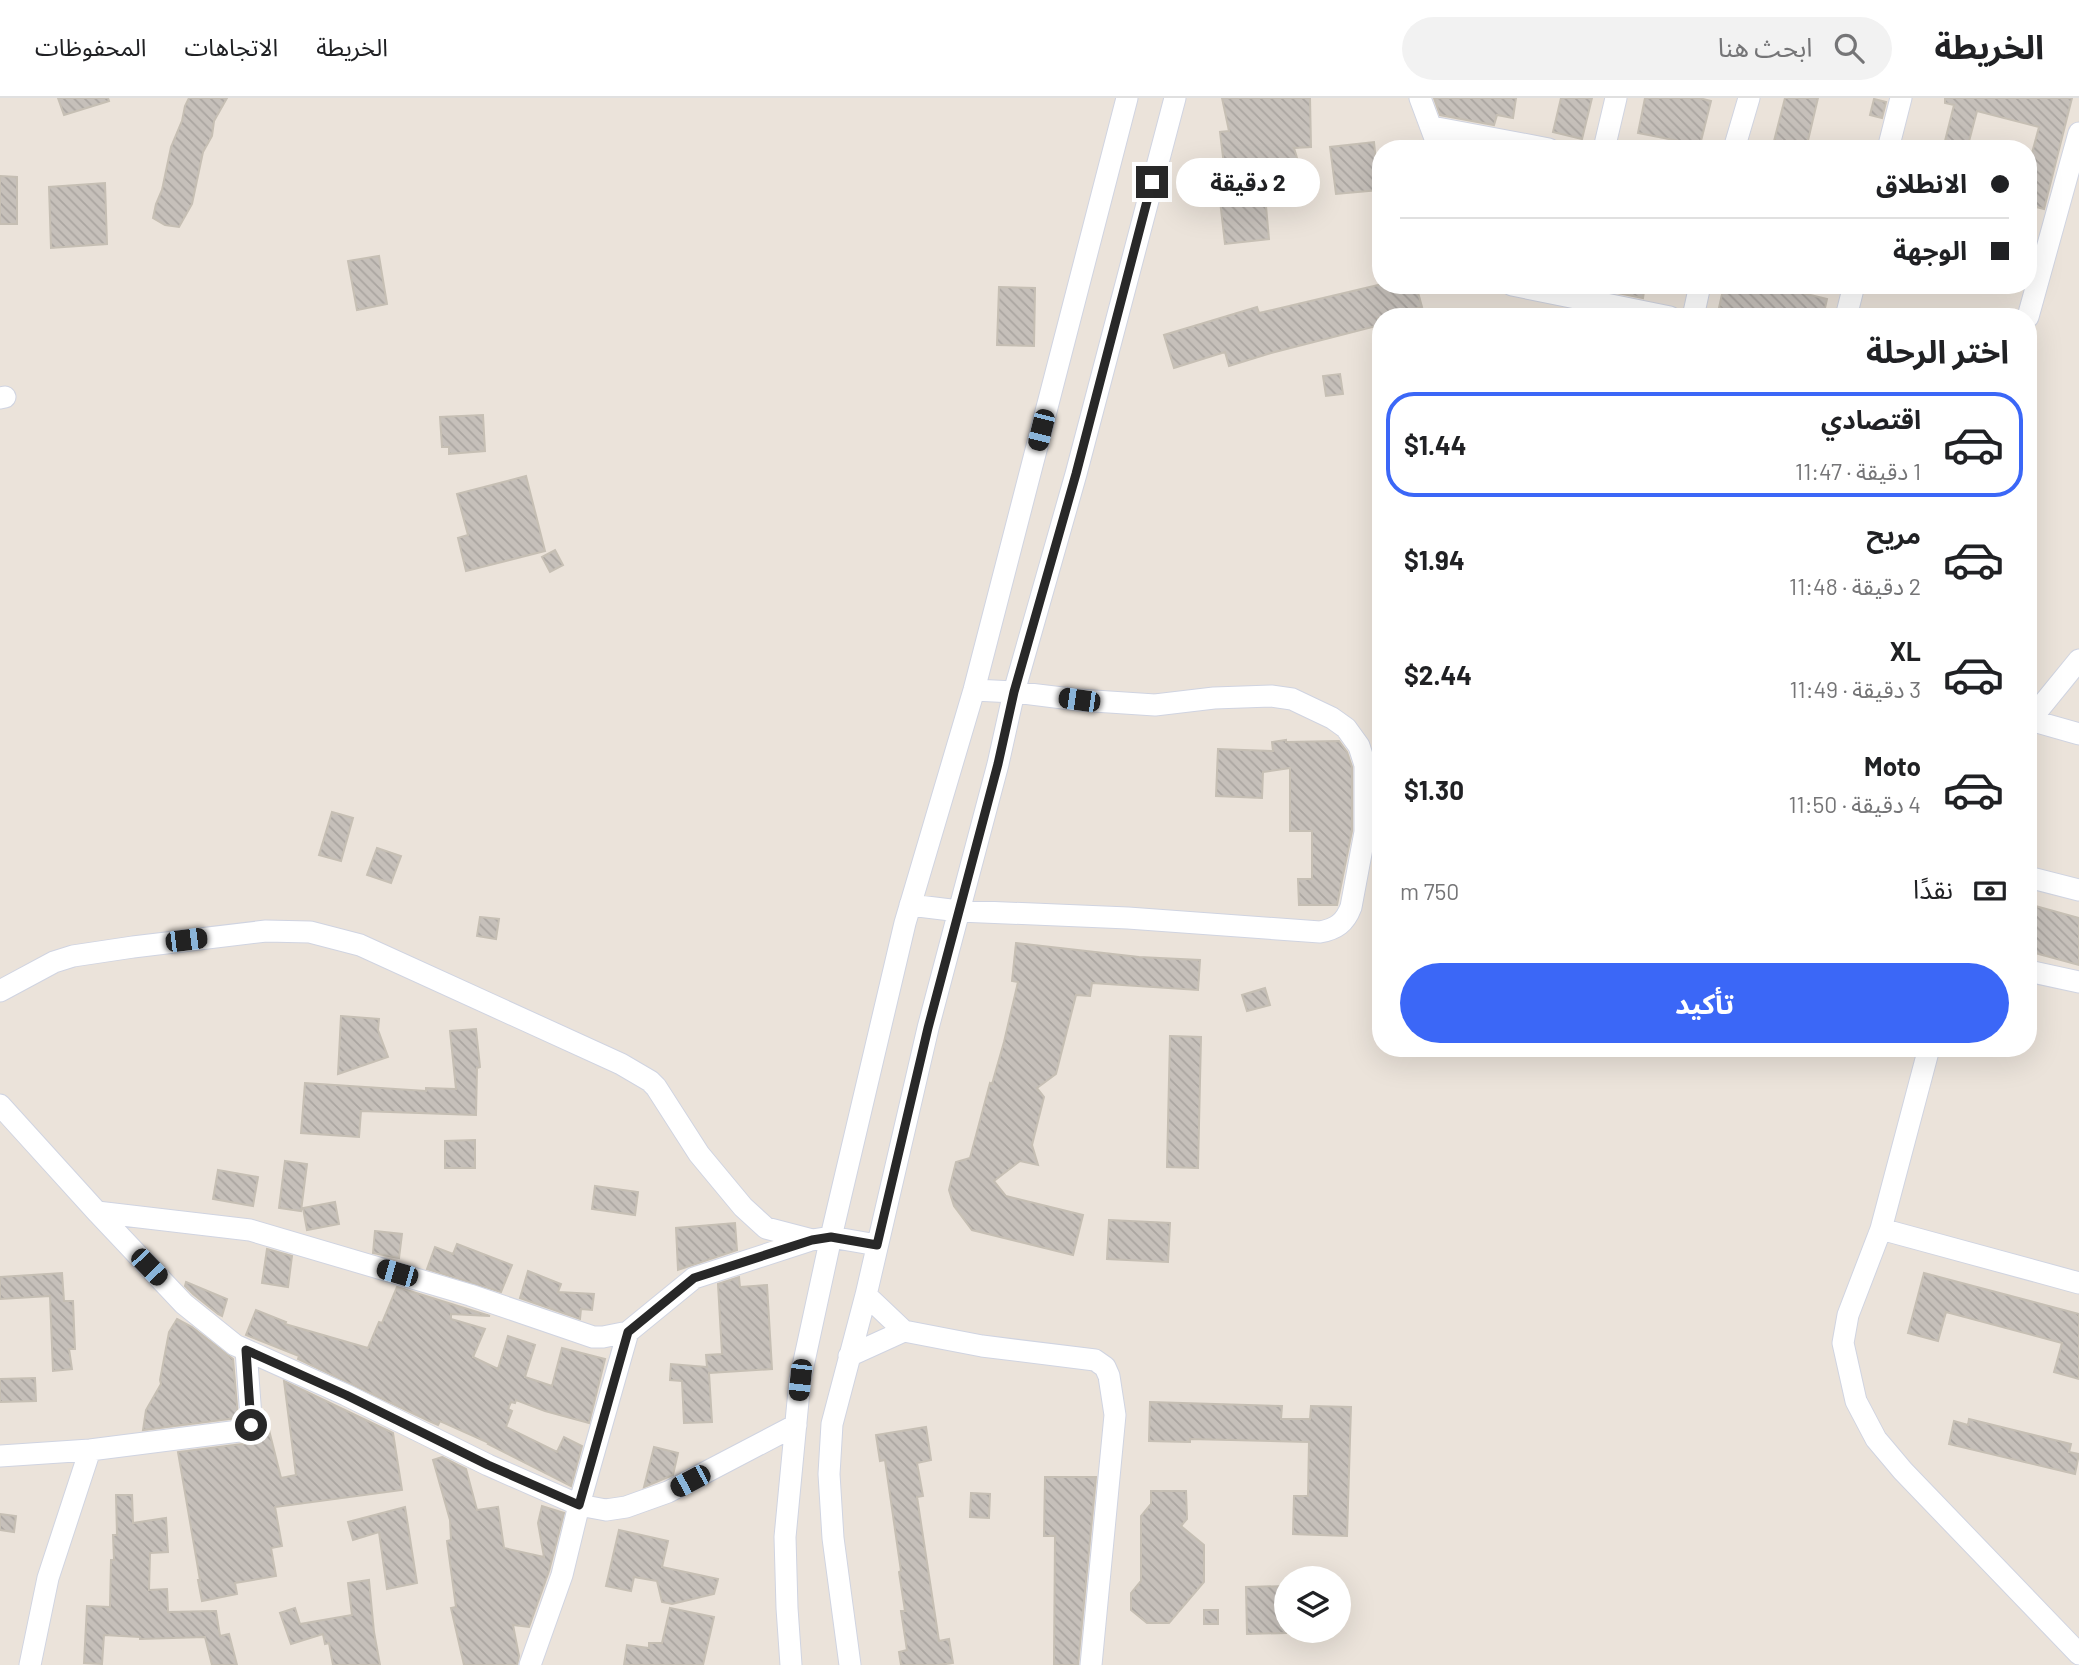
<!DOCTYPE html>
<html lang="ar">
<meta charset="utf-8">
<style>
body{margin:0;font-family:Barlow,"Noto Sans Arabic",sans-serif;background:#f2f2f2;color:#202124;direction:rtl;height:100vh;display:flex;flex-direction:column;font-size:26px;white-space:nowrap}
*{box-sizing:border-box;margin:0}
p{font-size:23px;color:#757577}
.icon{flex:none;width:38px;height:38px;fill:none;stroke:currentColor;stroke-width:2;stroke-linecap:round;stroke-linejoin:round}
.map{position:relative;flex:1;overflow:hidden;direction:ltr}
.side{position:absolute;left:1372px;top:210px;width:665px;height:749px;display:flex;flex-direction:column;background:#fff;border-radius:28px;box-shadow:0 7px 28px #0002;direction:rtl}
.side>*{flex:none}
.hud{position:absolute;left:1372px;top:42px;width:665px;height:154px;border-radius:28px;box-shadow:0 7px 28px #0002;direction:rtl;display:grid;align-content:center;height:154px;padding:0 28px;background:#fff}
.controls{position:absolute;left:1274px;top:1468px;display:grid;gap:14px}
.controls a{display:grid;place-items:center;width:77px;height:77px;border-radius:50%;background:#fff;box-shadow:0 7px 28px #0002;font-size:35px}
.end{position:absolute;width:32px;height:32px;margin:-16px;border:9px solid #282828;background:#fff;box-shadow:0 0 0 4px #fff}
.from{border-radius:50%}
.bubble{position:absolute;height:49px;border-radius:24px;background:#fff;box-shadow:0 7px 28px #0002;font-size:23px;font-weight:700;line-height:49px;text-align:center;direction:rtl}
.car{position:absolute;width:21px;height:42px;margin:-21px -10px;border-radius:9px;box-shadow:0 0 5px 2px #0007;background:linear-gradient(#222 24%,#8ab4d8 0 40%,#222 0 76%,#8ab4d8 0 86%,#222 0)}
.hud b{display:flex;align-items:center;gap:24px;height:66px;font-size:26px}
.hud b+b{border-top:2px solid #e0e0e0}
.hud i{width:18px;height:18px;background:#202124}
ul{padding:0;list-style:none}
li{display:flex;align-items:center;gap:21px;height:105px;margin:0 14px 10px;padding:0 14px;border:4px solid transparent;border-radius:28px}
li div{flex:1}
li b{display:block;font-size:26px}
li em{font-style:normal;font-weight:700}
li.on{border-color:#3b67f7}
li>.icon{width:63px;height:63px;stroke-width:1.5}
h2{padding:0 28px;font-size:32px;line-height:84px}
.pay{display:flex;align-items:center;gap:18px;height:77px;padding:0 28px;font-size:26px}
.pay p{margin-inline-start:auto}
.action{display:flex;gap:14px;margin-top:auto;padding:14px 28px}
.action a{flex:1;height:80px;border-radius:42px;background:#3b67f7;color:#fff;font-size:28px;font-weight:700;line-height:80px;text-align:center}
header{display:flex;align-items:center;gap:42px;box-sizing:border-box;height:98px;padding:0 35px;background:#fff;border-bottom:2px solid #e0e0e0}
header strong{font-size:33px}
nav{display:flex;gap:38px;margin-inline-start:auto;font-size:24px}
.search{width:490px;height:63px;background:#f2f2f2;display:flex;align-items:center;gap:18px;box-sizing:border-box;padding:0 24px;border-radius:38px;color:#757577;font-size:26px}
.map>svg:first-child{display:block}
.building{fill:url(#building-back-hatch);stroke:#c6bfb4;stroke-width:2}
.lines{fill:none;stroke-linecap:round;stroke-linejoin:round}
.street-casing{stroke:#d0d4e1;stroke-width:23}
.street{stroke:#fff;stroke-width:21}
.route{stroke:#282828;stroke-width:9}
</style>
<header>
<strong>الخريطة</strong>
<div class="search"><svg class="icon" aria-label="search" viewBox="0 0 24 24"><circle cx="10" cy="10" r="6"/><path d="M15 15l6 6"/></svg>ابحث هنا</div>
<nav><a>الخريطة</a><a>الاتجاهات</a><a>المحفوظات</a></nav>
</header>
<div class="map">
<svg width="2079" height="1567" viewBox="0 0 2079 1567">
<defs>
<pattern id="building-back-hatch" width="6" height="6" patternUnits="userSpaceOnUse" patternTransform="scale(1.75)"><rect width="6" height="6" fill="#c6c0ba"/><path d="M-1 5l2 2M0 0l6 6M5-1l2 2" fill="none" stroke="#aaa5a0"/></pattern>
</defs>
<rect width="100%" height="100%" fill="#ebe3da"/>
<path class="building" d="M58 0H108L109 3 64 17Z
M189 0H227L214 23 212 38 203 54 192 106 179 129 165 127 153 120 156 106 162 92 171 49 182 23 185 8Z
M1222 0H1310L1311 49 1294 50 1308 96 1266 108 1269 141 1225 146 1218 85 1226 84 1220 34 1229 33Z
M1434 0H1516L1513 20 1497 17 1494 27 1440 17Z
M1561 0H1592L1582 41 1553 34Z
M1645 0H1699L1711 3 1699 51H1677L1679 43 1638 35Z
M1785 0H1818L1806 51H1772Z
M1945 0H2072L2044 111 2028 107V70L2039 29 1977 13 1967 51H1943L1954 7 1945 5Z
M1874 1 1886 4 1882 20 1870 17Z
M1374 44 1379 92 1336 96 1330 49Z
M0 78 17 79V126H0Z
M105 85 107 146 51 150 49 89Z
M379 158 387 206 357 212 348 163Z
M1378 187H1416L1422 209 1378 220 1380 227 1271 255 1229 268 1225 254 1174 270 1164 237 1257 209 1259 215Z
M1589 187H1645L1643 200 1588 189Z
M1724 187H1770L1827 201 1823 219H1756L1719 210Z
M999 189 1035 190 1034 248 997 247Z
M1340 276 1343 296 1326 298 1323 278Z
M483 317 485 353 449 356V349H442L440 319Z
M526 378 545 453 466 473 458 440 468 437 457 396Z
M555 452 563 467 550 474 542 459Z
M1286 642V644L1339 643 1347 654 1352 669V733L1337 807H1299L1298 781H1312V733H1290V670L1263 674 1262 700 1216 698 1218 651 1273 653 1272 644Z
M332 714 353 720 341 763 319 757Z
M377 750 401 758 391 785 367 777Z
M2028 806 2079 820V867L2028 853Z
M480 819 499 821 496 841 477 838Z
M1016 845 1139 859 1200 862 1198 892 1092 885 1090 898 1076 897 1056 976 1037 990 1044 999 1032 1047 1038 1067 1020 1063 994 1083 1006 1098 1083 1117 1073 1157 972 1132 954 1108 949 1092 956 1064 970 1060 990 985 992 986 1004 944 1018 884 1012 883Z
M1265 890 1270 907 1247 913 1242 897Z
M341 918 379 921 378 932 388 959 338 976Z
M476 931 480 969 477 970 476 1017 361 1013 359 1039 301 1035 305 985 426 993V990L456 991 450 933Z
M1170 938 1201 939 1198 1070 1167 1069Z
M475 1042V1070H445V1043Z
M285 1063 307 1066 301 1113 279 1110Z
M218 1072 258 1079 253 1108 213 1101Z
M595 1088 638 1094 635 1117 592 1111Z
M335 1104 339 1126 307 1132 303 1110Z
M1109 1122 1170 1125 1168 1164 1107 1161Z
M735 1125 737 1152 678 1172 676 1130Z
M375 1133 402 1136 399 1160 373 1155Z
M457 1146 512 1167 501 1194 427 1171 435 1149 453 1156Z
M267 1151 292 1158 288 1189 262 1185Z
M528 1173 561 1186 558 1194 594 1196 592 1212 581 1211 580 1221 520 1200Z
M62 1175 64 1203H73L75 1251H69L72 1271 53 1273 50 1198 0 1201V1179Z
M1924 1175 2079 1216V1281L2054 1274 2062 1245 1946 1214 1938 1243 1908 1235Z
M739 1179 740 1189 767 1187 772 1271 709 1275 712 1324 684 1325 682 1283 670 1282 671 1266 707 1269 706 1257 722 1256 718 1186Z
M186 1184 227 1201 222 1218 218 1216 193 1196 185 1188Z
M397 1189 490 1218 451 1216V1221L485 1231 473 1259 498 1271 508 1238 535 1247 525 1279 552 1288 562 1250 605 1261 589 1325 545 1313 516 1302 515 1305 511 1304 508 1311 512 1313 506 1329 557 1354 564 1339 582 1348 571 1388 488 1346 489 1345 440 1323 438 1327 427 1322 298 1261 299 1258 246 1237 256 1212 286 1224 285 1226 368 1250 379 1224 382 1225Z
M177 1221 192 1229 233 1261 238 1320 143 1332 146 1312 161 1286 160 1282 169 1234Z
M35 1280 36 1303 0 1304V1281Z
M284 1283 393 1335 402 1392 275 1409 282 1448 271 1450 276 1478 235 1485 237 1496 202 1503 198 1482H200L178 1354 250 1345 257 1340 262 1334 264 1327V1312L281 1380 296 1377Z
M1150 1304 1282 1308 1281 1321H1310L1311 1308 1351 1309 1347 1438 1293 1436 1294 1398H1308L1309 1344 1190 1341V1344L1149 1343Z
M1969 1321 2071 1346 2069 1354 2079 1356 2075 1376 1949 1346 1954 1323 1968 1327Z
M926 1329 931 1362 917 1365 923 1398 917 1399 939 1543 949 1541 953 1565 939 1567H901L899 1554 907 1552 901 1513H905L899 1474 901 1473 885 1362 880 1363 876 1337Z
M654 1349 678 1355 673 1377 644 1389Z
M442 1359 466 1371 477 1412 498 1409 504 1450 544 1459 538 1425 542 1408 564 1415 549 1473 529 1529 513 1527 519 1558 517 1567H464L451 1510 456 1509 447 1443 451 1442 450 1422 433 1362Z
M1045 1379H1096L1078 1567H1054L1055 1438H1044Z
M1151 1393H1186L1187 1421 1181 1428 1204 1447V1484L1169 1525H1147L1131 1512V1495L1141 1483V1418L1151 1406Z
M971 1395 990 1396 989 1420 970 1419Z
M116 1397H132L133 1425 166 1420 168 1454 150 1455 149 1492 167 1491 168 1514 216 1513 220 1538 229 1536 237 1567H212L205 1539 140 1541V1539L104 1537 102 1566 84 1565 87 1508 110 1509 111 1462H114L113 1437H117Z
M405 1409 417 1485 387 1491 379 1434 353 1442 348 1424Z
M0 1416 16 1418 14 1434 0 1432Z
M619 1432 668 1443 662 1469 718 1481 714 1496 672 1506 662 1504 657 1483 634 1479 631 1493 606 1488Z
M369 1482 374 1534 380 1567H333L329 1545 325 1546 323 1536 291 1546 280 1515 295 1510 300 1526 352 1517 348 1485Z
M1286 1488V1535L1247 1536 1246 1489Z
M670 1510 714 1519 703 1567H624L627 1547 649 1550V1545H662Z
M1204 1512H1218V1526H1204Z"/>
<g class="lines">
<defs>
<path id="street" d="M1420 0 1439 51
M1432 29 1549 51
M1604 51 1616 0
M1734 51 1749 0
M1888 51 1901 0
M1512 187 1670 219
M1693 219 1700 187
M1846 219 1854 187
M2028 219 2079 35
M0 300 5 299
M2030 622 2079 636
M2028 628 2030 622 2079 562
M2028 779 2079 792
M910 807 959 813 1128 820 1320 834C1336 831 1345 825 1351 809L1365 734V667L1359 648 1346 630 1332 620 1292 601 1271 598 1214 600 1155 607 1079 602 1014 594 974 592
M2028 873 2079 884
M0 893 54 864 73 858 133 849 266 833 310 834 360 847 621 966 650 983 656 989 699 1056 743 1109 766 1130 812 1142 831 1139 877 1147
M1929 950 1881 1131 1848 1217 1843 1245 1856 1303 1876 1341 1903 1373 2079 1556
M0 1007 97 1114 184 1206 235 1247 346 1297 488 1367 579 1407 606 1412 626 1409 668 1394 796 1327
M97 1114 250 1132 470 1197 593 1239H603L628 1234 694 1180 811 1142
M1881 1131 2079 1185
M866 1197 904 1233 982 1248 1095 1262 1105 1269 1109 1278 1115 1317 1091 1567
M849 1258 904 1233
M0 1358 90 1352 247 1332 251 1327V1319L246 1252
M30 1567 48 1480 90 1352
M530 1567 562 1477 579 1407 628 1234
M791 1567 787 1510 785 1439 800 1282 831 1139 905 825 974 592 1127 0
M850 1567 833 1440 829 1376 832 1326 866 1197 928 930 998 666 1014 594 1076 376 1175 0"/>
</defs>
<use href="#street" class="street-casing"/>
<use href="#street" class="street"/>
</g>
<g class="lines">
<path class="route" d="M251 1327 246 1252 346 1297 488 1367 579 1407 628 1234 694 1180 812 1142 831 1139 877 1147 928 930 998 666 1014 594 1076 376 1152 84"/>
</g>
</svg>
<div class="controls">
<a><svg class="icon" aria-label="layers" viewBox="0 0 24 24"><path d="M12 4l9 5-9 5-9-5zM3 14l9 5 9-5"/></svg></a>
</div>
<i class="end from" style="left:251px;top:1327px"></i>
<i class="end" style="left:1152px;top:84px"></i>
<div class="bubble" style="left:1176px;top:60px;width:144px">2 دقيقة</div>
<i class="car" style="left:1041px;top:332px;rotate:194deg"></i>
<i class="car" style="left:1079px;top:602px;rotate:278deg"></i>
<i class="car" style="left:186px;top:842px;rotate:83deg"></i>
<i class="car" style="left:149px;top:1169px;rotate:136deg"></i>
<i class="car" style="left:397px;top:1175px;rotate:286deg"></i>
<i class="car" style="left:800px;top:1282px;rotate:186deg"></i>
<i class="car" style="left:690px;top:1383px;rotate:242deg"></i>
<div class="hud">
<b><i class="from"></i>الانطلاق</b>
<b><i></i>الوجهة</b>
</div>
<section class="side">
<h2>اختر الرحلة</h2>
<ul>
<li class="on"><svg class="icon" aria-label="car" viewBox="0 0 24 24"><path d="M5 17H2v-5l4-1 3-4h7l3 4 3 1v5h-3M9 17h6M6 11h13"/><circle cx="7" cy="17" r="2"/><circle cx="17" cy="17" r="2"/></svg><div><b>اقتصادي</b><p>1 دقيقة · 11:47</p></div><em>$1.44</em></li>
<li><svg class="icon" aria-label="car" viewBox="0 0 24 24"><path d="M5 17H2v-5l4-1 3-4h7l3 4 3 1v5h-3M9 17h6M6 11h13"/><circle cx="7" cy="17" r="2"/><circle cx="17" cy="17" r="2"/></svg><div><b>مريح</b><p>2 دقيقة · 11:48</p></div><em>$1.94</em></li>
<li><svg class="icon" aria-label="car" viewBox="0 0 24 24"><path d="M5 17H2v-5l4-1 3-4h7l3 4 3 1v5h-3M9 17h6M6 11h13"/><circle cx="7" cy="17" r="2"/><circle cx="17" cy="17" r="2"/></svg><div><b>XL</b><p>3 دقيقة · 11:49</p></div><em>$2.44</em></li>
<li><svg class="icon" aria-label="car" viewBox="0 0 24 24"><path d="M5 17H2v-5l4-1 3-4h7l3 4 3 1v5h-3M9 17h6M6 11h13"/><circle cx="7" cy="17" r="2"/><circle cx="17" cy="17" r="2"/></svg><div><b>Moto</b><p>4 دقيقة · 11:50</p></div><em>$1.30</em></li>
</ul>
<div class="pay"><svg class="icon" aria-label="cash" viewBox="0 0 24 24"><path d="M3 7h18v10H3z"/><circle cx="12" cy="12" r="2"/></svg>نقدًا<p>750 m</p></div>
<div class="action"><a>تأكيد</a></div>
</section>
</div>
